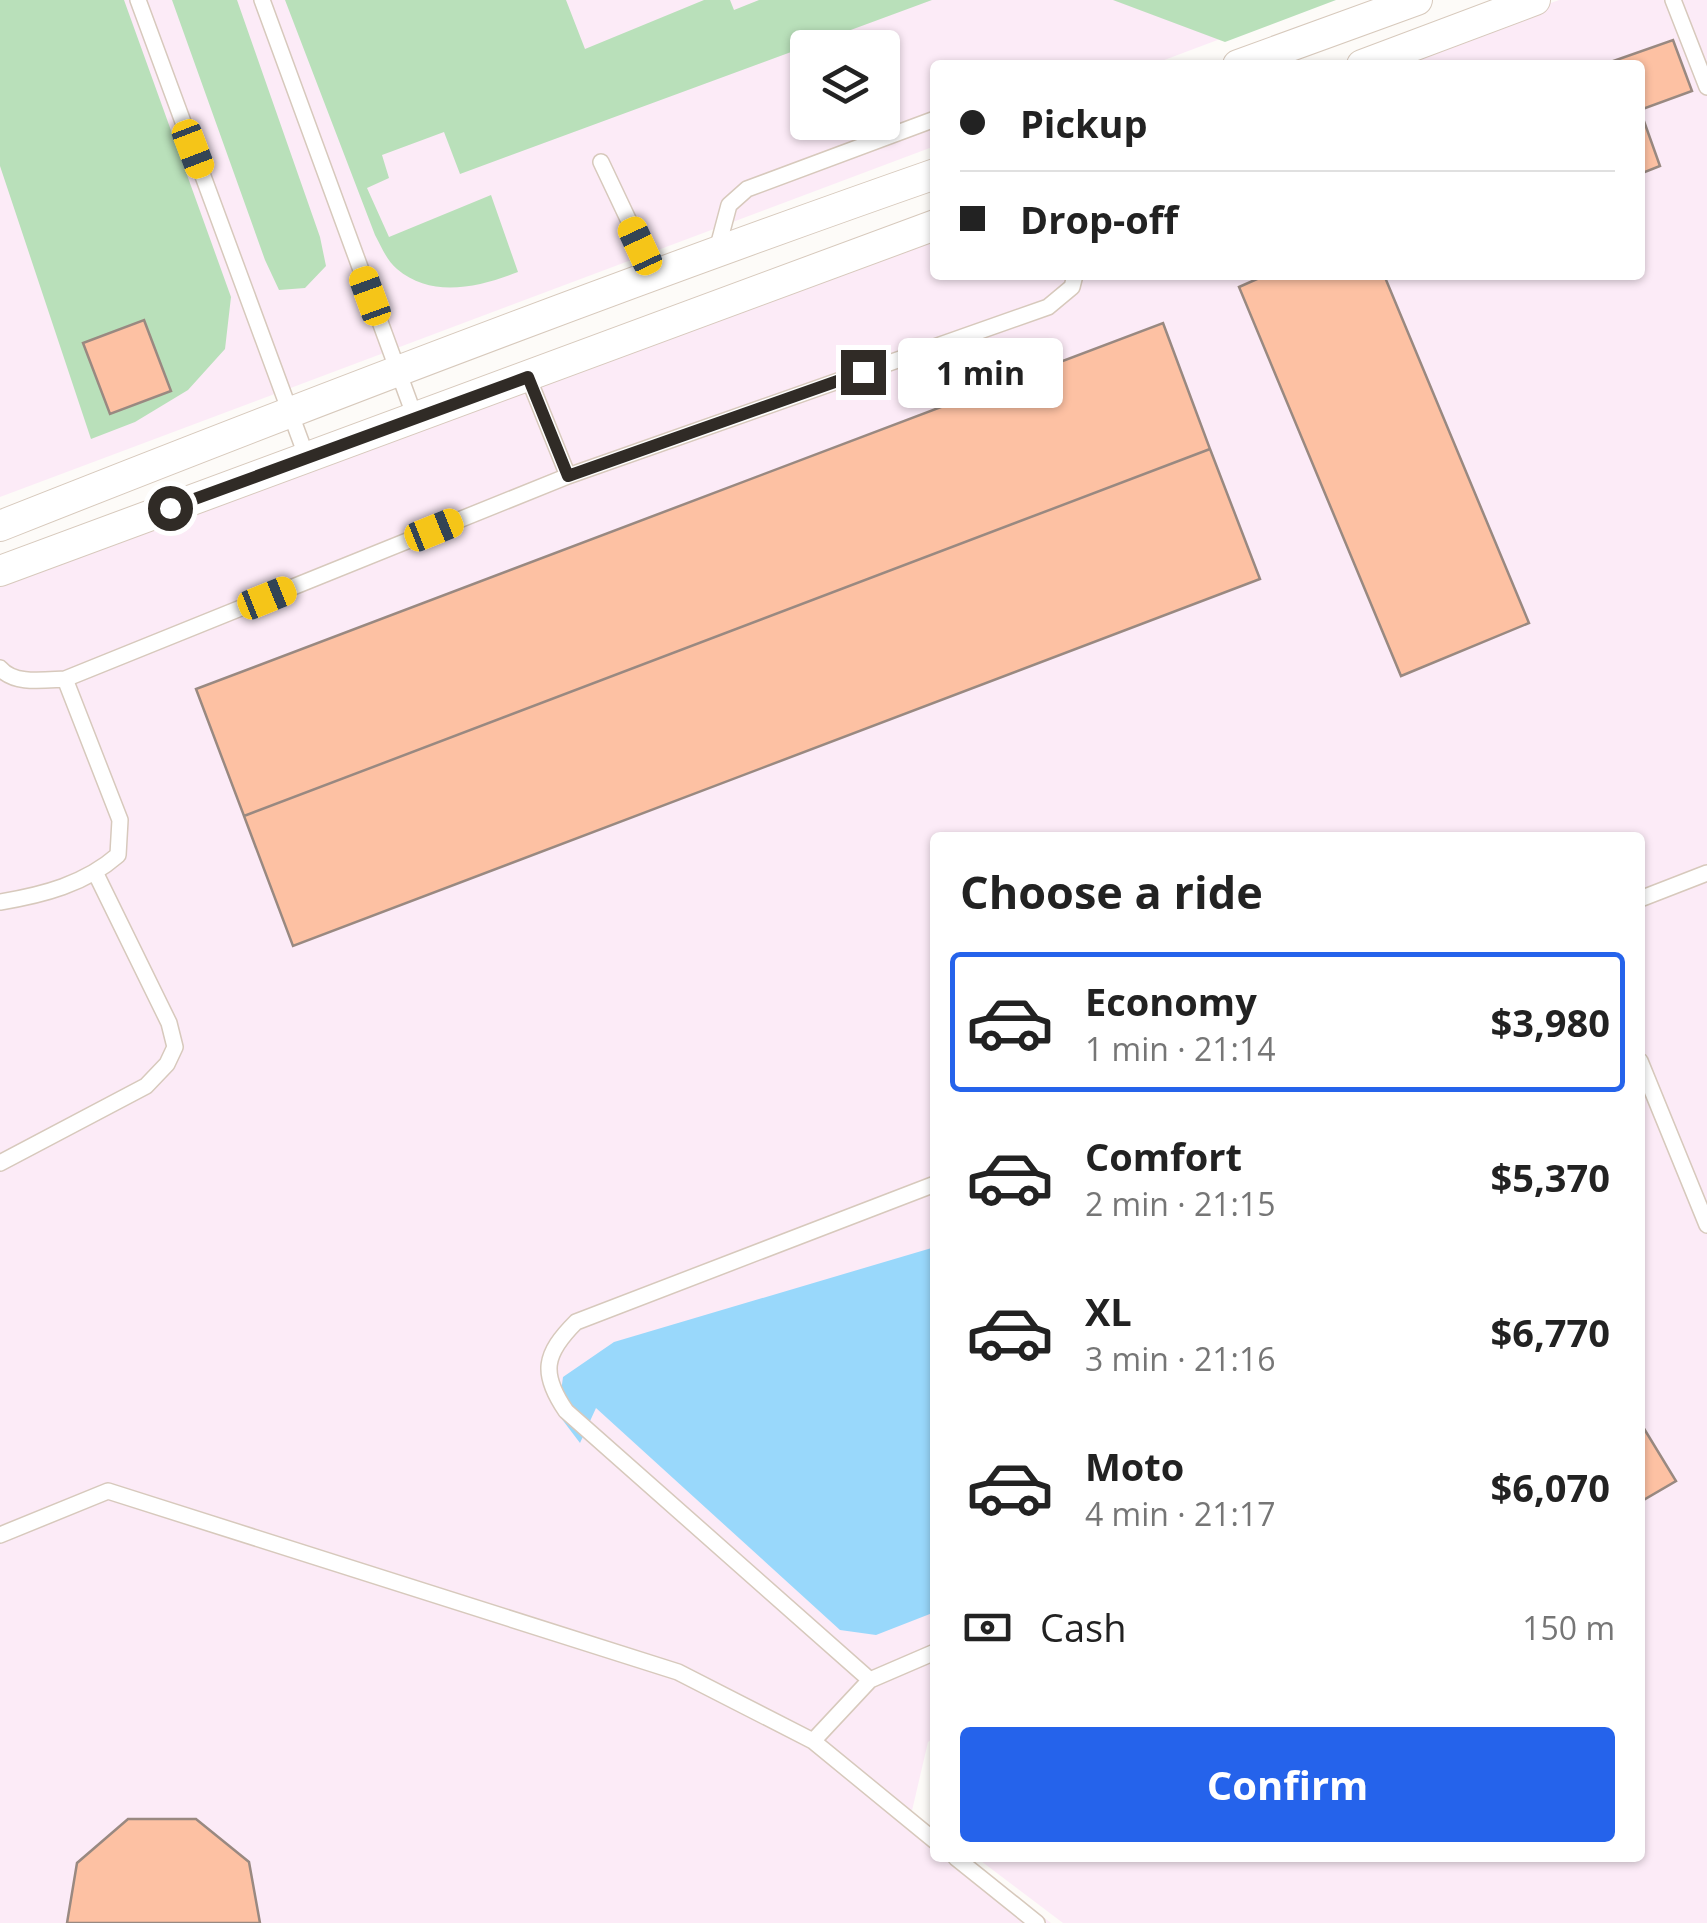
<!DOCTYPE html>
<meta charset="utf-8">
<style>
body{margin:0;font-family:"Open Sans",sans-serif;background:#f2f2f2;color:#222;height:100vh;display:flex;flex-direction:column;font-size:38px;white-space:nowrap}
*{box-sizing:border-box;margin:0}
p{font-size:32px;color:#767676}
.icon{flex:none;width:55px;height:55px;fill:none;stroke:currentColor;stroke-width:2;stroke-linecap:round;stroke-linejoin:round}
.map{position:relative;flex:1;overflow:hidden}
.details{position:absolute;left:930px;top:832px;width:715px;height:1030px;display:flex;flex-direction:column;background:#fff;border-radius:10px;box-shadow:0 2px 8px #0004}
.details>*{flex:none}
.hud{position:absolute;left:930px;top:60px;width:715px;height:220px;border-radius:10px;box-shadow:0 2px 8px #0004;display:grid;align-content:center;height:220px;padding:0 30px;background:#fff}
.buttons{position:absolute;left:790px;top:30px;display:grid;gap:20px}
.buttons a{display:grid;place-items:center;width:110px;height:110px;border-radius:10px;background:#fff;box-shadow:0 2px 8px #0004;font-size:50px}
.end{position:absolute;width:45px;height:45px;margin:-22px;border:12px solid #302b26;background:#fff;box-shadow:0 0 0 5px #fff}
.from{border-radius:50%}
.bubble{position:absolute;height:70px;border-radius:10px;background:#fff;box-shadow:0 2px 8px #0004;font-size:32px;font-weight:700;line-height:70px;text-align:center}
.car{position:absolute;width:30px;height:60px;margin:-30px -15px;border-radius:12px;box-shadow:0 0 8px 2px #0007;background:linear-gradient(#f5c518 24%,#345 0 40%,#f5c518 0 76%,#345 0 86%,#f5c518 0)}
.hud b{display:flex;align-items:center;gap:35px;height:95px;font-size:38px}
.hud b+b{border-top:2px solid #e0e0e0}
.hud i{width:25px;height:25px;background:#222}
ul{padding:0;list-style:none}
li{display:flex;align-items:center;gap:30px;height:140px;margin:0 20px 15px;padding:0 10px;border:5px solid transparent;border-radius:10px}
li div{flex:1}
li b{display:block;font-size:38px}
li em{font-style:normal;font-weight:700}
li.selected{border-color:#2563eb}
li>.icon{width:90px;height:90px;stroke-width:1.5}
h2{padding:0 30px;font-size:45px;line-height:120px}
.pay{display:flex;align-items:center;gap:25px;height:110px;padding:0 30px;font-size:38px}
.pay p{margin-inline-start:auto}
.button{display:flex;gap:20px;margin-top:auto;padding:20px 30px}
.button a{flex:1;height:115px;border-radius:10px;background:#2563eb;color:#fff;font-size:40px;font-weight:700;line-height:115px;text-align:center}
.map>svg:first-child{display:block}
.industrial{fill:#fcebf7;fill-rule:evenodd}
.green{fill:#b9e0ba}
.water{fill:#99d8fb}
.building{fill:#fdc1a3;stroke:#998981;stroke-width:2.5}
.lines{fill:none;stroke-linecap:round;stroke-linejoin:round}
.lane-casing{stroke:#d7c9bc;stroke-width:18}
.street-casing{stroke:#d7c9bc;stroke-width:32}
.lane{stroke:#fff;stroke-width:15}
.street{stroke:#fff;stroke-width:30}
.route{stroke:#302b26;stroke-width:12}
</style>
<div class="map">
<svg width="1707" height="1923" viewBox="0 0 1707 1923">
<rect width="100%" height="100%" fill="#fdfbf8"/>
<path class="industrial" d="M0 0H1324L1151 65H935V146L0 497ZM808 48H882V122H808Z
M1559 0H1707V1923H1063L977 1858H1640V838H935V1737L928 1742 911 1815 935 1834V1858H965L1051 1923H0V574L935 228V275H1640V65H1381Z"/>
<path class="green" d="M0 0H124L231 297 225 349 188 390 135 422 91 439 0 166Z
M172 0H237L320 237 326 266 305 288 279 290 265 260Z
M285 0H566L585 49 704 0H730L734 10 759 0H932L460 174 444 132 382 155 389 178 367 188 389 237 491 195 518 272C479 287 432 299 397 269 387 261 381 246 375 235Z
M1113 0H1336L1225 42Z"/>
<path class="water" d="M935 1247V1612L876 1635 840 1630 596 1408 580 1443 558 1414 563 1377 614 1342Z"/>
<path class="building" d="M1673 40 1692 91 1640 110V65H1602Z
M1640 110 1660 166 1640 174Z
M1266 275H1384L1529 623 1401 676 1239 287Z
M144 320 171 391 110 414 83 343Z
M1163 323 1210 449 244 816 196 689Z
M1210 449 1260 579 293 946 244 816Z
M1640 1422 1676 1481 1640 1502Z
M128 1819H196L249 1862 260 1923H67L77 1863Z"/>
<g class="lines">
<defs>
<path id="lane" d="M138 0 307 458
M262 0 416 420
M1673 0 1707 87
M601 162 654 274
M717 250 729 205 747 189 935 119
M528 377 568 476
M0 668C14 685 44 680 65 679L568 476 1048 307 1072 287 1075 275
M1640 899 1707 873
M0 902C43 895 85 884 118 855L120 820 65 679
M1640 1061 1707 1225
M0 1163 146 1086 167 1064 175 1047 169 1023 96 874
M0 1535 108 1491 678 1672 813 1741 935 1841
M870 1680 566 1411C540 1373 544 1354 576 1322L935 1184
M813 1741 870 1680 935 1652
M956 1858 1037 1923"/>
<path id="street" d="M1238 65 1417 0
M1362 65 1535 0
M0 526C310 403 620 284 935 174
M0 571 935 225"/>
</defs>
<use href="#lane" class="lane-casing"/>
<use href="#street" class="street-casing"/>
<use href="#lane" class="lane"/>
<use href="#street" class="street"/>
</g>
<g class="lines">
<path class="route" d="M170 508 528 377 568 476 863 372"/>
</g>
</svg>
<div class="buttons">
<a><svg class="icon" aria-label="layers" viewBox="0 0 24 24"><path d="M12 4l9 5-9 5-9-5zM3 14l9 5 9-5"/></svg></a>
</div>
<i class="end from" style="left:170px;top:508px"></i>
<i class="end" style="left:863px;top:372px"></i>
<div class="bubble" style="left:898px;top:338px;width:165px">1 min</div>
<i class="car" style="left:193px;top:149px;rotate:159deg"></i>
<i class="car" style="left:640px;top:246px;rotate:335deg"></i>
<i class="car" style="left:370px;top:296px;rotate:340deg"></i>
<i class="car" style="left:434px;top:530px;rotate:68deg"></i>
<i class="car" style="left:267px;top:598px;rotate:68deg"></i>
<div class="hud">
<b><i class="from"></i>Pickup</b>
<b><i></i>Drop-off</b>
</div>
<section class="details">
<h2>Choose a ride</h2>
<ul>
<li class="selected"><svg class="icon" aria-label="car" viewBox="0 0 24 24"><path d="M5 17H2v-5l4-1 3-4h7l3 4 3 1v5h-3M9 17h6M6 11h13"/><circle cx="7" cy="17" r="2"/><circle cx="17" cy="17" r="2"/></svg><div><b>Economy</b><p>1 min · 21:14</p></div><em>$3,980</em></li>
<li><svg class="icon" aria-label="car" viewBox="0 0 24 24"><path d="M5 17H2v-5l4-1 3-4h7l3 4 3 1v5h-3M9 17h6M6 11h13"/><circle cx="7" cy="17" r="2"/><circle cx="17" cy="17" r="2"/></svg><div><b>Comfort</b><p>2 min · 21:15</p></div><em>$5,370</em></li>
<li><svg class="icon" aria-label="car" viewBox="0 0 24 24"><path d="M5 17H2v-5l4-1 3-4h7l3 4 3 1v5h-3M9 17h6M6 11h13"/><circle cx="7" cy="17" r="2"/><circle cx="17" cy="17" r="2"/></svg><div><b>XL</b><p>3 min · 21:16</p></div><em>$6,770</em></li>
<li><svg class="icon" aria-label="car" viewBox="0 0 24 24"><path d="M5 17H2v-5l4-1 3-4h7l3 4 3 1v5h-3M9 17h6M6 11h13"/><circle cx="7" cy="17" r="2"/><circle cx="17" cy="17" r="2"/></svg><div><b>Moto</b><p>4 min · 21:17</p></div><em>$6,070</em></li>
</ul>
<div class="pay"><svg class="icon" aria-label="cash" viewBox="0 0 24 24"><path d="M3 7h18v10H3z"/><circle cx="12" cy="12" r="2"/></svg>Cash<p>150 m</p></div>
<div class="button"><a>Confirm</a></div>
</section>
</div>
